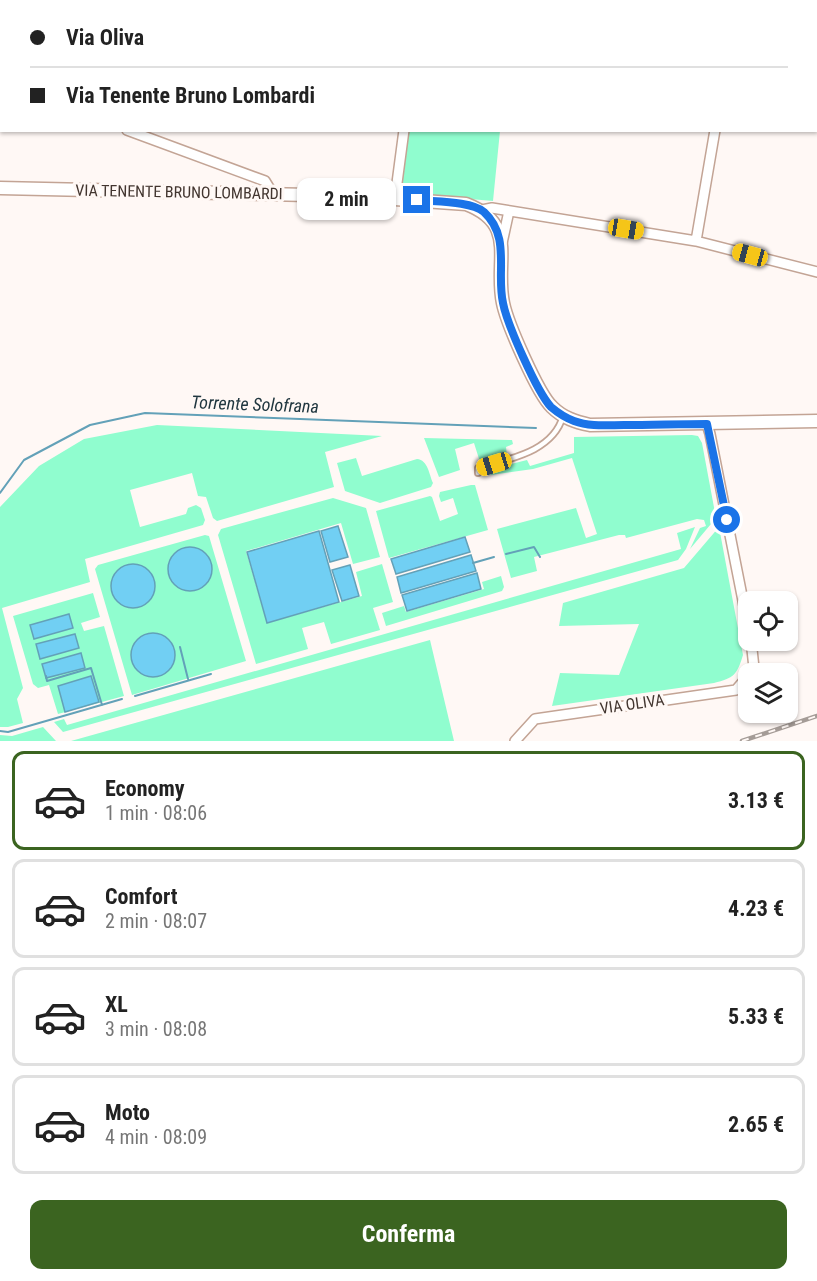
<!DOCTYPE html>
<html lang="it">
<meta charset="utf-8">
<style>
body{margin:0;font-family:"Roboto Condensed",sans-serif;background:#f2f2f2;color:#222;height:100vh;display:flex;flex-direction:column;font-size:22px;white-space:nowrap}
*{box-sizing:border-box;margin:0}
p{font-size:20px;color:#767676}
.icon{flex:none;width:33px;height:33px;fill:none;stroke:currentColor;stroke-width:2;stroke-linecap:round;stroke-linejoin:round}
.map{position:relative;height:741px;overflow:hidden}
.panel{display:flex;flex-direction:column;background:#fff;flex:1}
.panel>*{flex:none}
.hud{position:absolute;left:0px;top:0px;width:818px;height:132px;box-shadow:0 2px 4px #0004;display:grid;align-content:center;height:132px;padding:0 30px;background:#fff}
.fabs{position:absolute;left:738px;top:591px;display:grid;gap:12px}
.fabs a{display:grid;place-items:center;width:60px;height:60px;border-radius:12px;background:#fff;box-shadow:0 2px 4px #0004;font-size:30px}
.end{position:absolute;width:27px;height:27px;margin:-14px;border:8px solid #1a73e8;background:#fff;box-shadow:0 0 0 3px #fff}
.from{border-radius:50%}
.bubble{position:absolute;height:42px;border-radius:12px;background:#fff;box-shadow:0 2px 4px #0004;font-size:20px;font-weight:700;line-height:42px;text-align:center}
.car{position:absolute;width:18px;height:36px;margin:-18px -9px;border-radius:8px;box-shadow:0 0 4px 2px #0007;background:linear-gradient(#f5c518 24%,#345 0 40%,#f5c518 0 76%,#345 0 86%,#f5c518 0)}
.hud b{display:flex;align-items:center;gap:21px;height:57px;font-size:22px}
.hud b+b{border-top:2px solid #e0e0e0}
.hud i{width:15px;height:15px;background:#222}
ul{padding:10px 0 0;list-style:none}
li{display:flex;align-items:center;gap:18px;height:99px;margin:0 12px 9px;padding:0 18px;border:3px solid #e0e0e0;border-radius:12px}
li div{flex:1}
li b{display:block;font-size:22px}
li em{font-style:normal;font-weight:700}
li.selected{border-color:#3b6420}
li>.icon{width:54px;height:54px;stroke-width:1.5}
.cta{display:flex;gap:12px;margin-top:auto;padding:12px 30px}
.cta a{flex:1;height:69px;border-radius:12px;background:#3b6420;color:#fff;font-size:24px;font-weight:700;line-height:69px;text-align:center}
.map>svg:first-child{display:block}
.green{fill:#90fdcf}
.water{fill:#71cff3;stroke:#63a1b8;stroke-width:1.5}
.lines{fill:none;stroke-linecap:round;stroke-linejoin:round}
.stream{stroke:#63a1b8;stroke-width:2}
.lane-casing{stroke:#c3a495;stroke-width:8}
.street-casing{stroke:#c3a495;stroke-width:12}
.secondary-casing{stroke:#c3a495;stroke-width:15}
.lane{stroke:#fff;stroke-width:4.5}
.street{stroke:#fff;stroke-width:9}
.secondary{stroke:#fff;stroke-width:12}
.rail-casing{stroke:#a59c97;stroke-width:4.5}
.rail{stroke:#fff8f5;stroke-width:2;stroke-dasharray:7;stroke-linecap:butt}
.route{stroke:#1a73e8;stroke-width:8}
.labels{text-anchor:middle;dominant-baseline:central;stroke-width:6;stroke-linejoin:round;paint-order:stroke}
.street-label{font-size:16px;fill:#42352f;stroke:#fff8f5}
.water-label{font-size:18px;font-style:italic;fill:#20363f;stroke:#fff8f5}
</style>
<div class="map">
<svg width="817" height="741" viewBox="0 0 817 741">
<rect width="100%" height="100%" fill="#fff8f5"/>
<path class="green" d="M389 0H526L389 2Z
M407 131H500L493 201 401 193Z
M157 425 382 436 325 452 334 487 217 521 213 518 206 497 198 496 192 473 130 490 140 527 186 514 188 508 196 505 201 508 205 520 203 525 85 559 90 582 2 608 23 688 17 699 23 723 8 727H0V507L39 466 84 439Z
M692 435 698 436 702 443 716 518 690 549 700 528 706 526 704 520 697 519 626 538 625 535H619L534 557 537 571 511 578 497 529 576 508 586 538 597 534 572 458 533 469 491 475 489 471 491 469 527 460 530 466 574 453V437Z
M424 438 512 440 513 444 506 447 507 456 480 462 474 443 455 449 460 470 439 477Z
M356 458 362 476 417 459C428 460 429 474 433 483L431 487 380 503 345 491 337 463Z
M471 485H475L488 530 389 558 376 511 430 496 432 497 440 521 458 514 453 498 441 502 439 496 440 492Z
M333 498 366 508 380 557 353 564 341 523 246 551 267 623 362 596 356 572 382 564 393 602 373 608 380 630 331 644 324 622 302 628 308 649 256 664 218 535 221 529Z
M695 527 686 549 678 560 63 732 54 722 64 719 67 725 681 549 677 533Z
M719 527 743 655C737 675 734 678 714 683L552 706 560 673 619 675 639 624 559 626 563 603 684 568Z
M205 535 209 536 246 661 132 695 95 569 98 565Z
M501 576 504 587 502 591 386 626 382 613 404 606 406 612 484 589 482 582Z
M93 593 100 617 81 623 84 631 104 626 124 696 58 714 49 685 38 688 33 684 13 616Z
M430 640 454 741H71Z
M43 727 56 741H0V735L12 736Z"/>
<path class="water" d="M338 526 348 557 330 562 321 531Z
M319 531 339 602 267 623 247 552Z
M465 537 470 552 396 574 391 559Z
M168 569a22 22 0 1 1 44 0a22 22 0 1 1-44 0Z
M471 555 476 571 401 593 397 577Z
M111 586a22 22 0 1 1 44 0a22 22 0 1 1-44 0Z
M350 565 359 596 342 601 332 570Z
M477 573 481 589 407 611 402 595Z
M69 614 73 628 34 639 30 625Z
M131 655a22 22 0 1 1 44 0a22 22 0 1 1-44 0Z
M75 634 79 648 40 659 36 644Z
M81 653 85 668 46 678 42 664Z
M91 676 99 702 65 712 58 686Z"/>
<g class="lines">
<path class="stream" d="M0 493 24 460 90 425 145 413 536 428
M506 554 534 547 540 557
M473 563 494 557
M180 647 188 679
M46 676 47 681 91 668 102 705
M135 696 211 674
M0 731 8 732 122 699"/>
<defs>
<path id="lane" d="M478 473V468C509 459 553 452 563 416"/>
<path id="street" d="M384 0V2
M139 2V0
M0 72 2 73
M816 89H817
M127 130 265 181 273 194
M395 198 404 130
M482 210 492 208 696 241 817 272
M696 241 715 130
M502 243 509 211
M707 424 710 434 748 626
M750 674 754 668 751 640
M515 741 535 719 736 690 748 676"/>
<path id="secondary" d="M0 188 352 196 466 204C519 224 494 261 503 303 507 323 538 394 552 407 563 418 576 422 590 425L817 421"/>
</defs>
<use href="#lane" class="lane-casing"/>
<use href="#street" class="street-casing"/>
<use href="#secondary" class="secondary-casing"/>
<use href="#lane" class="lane"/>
<use href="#street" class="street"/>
<use href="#secondary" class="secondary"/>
<defs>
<path id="rail" d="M742 741 817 716"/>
</defs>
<use href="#rail" class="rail-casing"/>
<use href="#rail" class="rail"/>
</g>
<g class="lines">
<path class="route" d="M417 200C435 202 471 201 484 212 511 237 496 272 503 303 507 324 537 392 551 407 558 413 566 418 574 421 590 427 608 425 624 425 652 425 679 424 707 424L727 520"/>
</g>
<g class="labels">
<g class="street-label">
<text transform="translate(179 192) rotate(1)">VIA TENENTE BRUNO LOMBARDI</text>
<text transform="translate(632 704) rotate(-8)">VIA OLIVA</text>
</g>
<g class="water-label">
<text transform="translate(255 404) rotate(2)">Torrente Solofrana</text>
</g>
</g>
</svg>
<div class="fabs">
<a><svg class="icon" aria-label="locate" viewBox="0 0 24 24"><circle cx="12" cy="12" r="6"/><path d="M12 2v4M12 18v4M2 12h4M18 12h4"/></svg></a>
<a><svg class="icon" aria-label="layers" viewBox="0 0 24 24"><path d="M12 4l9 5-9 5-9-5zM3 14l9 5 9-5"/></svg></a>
</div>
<i class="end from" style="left:727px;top:520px"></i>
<i class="end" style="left:417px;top:200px"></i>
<div class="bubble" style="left:297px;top:178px;width:99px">2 min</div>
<i class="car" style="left:626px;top:229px;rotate:99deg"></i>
<i class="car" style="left:750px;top:255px;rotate:285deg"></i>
<i class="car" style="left:494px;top:464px;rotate:253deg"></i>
<div class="hud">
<b><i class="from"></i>Via Oliva</b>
<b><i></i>Via Tenente Bruno Lombardi</b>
</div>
</div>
<section class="panel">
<ul>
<li class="selected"><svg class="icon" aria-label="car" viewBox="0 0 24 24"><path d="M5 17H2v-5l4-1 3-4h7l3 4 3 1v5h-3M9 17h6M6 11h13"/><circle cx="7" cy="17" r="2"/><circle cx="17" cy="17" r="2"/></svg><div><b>Economy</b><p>1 min · 08:06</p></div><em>3.13 €</em></li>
<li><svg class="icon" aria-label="car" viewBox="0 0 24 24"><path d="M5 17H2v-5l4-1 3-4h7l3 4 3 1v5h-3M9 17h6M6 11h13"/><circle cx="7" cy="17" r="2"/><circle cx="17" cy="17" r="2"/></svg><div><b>Comfort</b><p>2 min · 08:07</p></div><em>4.23 €</em></li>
<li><svg class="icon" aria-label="car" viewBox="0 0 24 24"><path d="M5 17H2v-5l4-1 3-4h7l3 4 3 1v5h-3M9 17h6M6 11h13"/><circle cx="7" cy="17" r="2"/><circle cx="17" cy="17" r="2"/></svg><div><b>XL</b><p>3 min · 08:08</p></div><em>5.33 €</em></li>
<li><svg class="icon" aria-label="car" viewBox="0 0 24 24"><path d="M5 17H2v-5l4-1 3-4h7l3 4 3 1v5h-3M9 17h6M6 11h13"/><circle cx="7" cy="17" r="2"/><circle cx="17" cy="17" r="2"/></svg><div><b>Moto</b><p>4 min · 08:09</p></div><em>2.65 €</em></li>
</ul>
<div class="cta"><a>Conferma</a></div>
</section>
